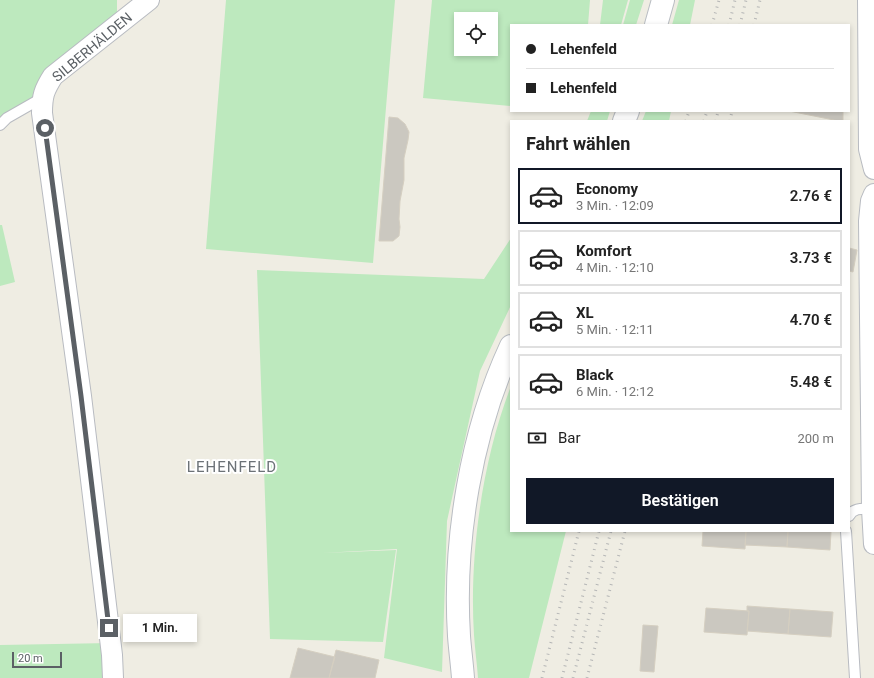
<!DOCTYPE html>
<html lang="de">
<meta charset="utf-8">
<style>
body{margin:0;font-family:Roboto,sans-serif;background:#f6f6f6;color:#222;height:100vh;display:flex;flex-direction:column;font-size:15px;white-space:nowrap}
*{box-sizing:border-box;margin:0}
p{font-size:13px;color:#767676}
.icon{flex:none;width:22px;height:22px;fill:none;stroke:currentColor;stroke-width:2;stroke-linecap:round;stroke-linejoin:round}
.map{position:relative;flex:1;overflow:hidden}
.side{position:absolute;left:510px;top:120px;width:340px;height:412px;display:flex;flex-direction:column;background:#fff;border-radius:0px;box-shadow:0 2px 6px #0003}
.side>*{flex:none}
.top-card{position:absolute;left:510px;top:24px;width:340px;height:88px;border-radius:0px;box-shadow:0 2px 6px #0003;display:grid;align-content:center;height:88px;padding:0 16px;background:#fff}
.tools{position:absolute;left:454px;top:12px;display:grid;gap:8px}
.tools a{display:grid;place-items:center;width:44px;height:44px;border-radius:0px;background:#fff;box-shadow:0 2px 6px #0003;font-size:20px}
.scale{position:absolute;left:12px;bottom:10px;width:50px;box-sizing:border-box;padding-left:4px;border:2px solid #5b6065;border-top:0;font-size:11px;line-height:14px;white-space:nowrap;color:#5b6065;-webkit-text-stroke:3px #fff;paint-order:stroke}
.end{position:absolute;width:18px;height:18px;margin:-9px;border:5px solid #5b6065;background:#fff;box-shadow:0 0 0 2px #fff}
.from{border-radius:50%}
.bubble{position:absolute;height:28px;border-radius:0px;background:#fff;box-shadow:0 2px 6px #0003;font-size:13px;font-weight:600;line-height:28px;text-align:center}
.top-card b{display:flex;align-items:center;gap:14px;height:38px;font-size:15px}
.top-card b+b{border-top:1px solid #e0e0e0}
.top-card i{width:10px;height:10px;background:#222}
ul{padding:0;list-style:none}
li{display:flex;align-items:center;gap:12px;height:56px;margin:0 8px 6px;padding:0 8px;border:2px solid #e0e0e0;border-radius:0px}
li div{flex:1}
li b{display:block;font-size:15px}
li em{font-style:normal;font-weight:600}
li.current{border-color:#111827}
li>.icon{width:36px;height:36px;stroke-width:1.5}
h2{padding:0 16px;font-size:18px;line-height:48px}
.pay{display:flex;align-items:center;gap:10px;height:44px;padding:0 16px;font-size:15px}
.pay p{margin-inline-start:auto}
.cta{display:flex;gap:8px;margin-top:auto;padding:8px 16px}
.cta a{flex:1;height:46px;border-radius:0px;background:#111827;color:#fff;font-size:16px;font-weight:600;line-height:46px;text-align:center}
.map>svg:first-child{display:block}
.green{fill:#bde9be;fill-rule:evenodd}
.building{fill:#cbc8c0;stroke:#d5cfc1}
.lines{fill:none;stroke-linecap:round;stroke-linejoin:round}
.lane-casing{stroke:#b8bbc1;stroke-width:12}
.street-casing{stroke:#b8bbc1;stroke-width:22}
.secondary-casing{stroke:#b9bdc3;stroke-width:24}
.lane{stroke:#fff;stroke-width:10}
.street{stroke:#fff;stroke-width:20}
.secondary{stroke:#fff;stroke-width:22}
.rail{stroke:#b5b6b6;stroke-width:3;stroke-dasharray:1 5;stroke-linecap:butt}
.route{stroke:#5b6065;stroke-width:5}
.labels{text-anchor:middle;dominant-baseline:central;stroke-width:4;stroke-linejoin:round;paint-order:stroke}
.street-label{font-size:14px;fill:#5b6065;stroke:#fff}
.neighbourhood-label{font-size:15px;letter-spacing:1px;fill:#6c7277;stroke:#fff}
</style>
<div class="map">
<svg width="874" height="678" viewBox="0 0 874 678">
<rect width="100%" height="100%" fill="#efede3"/>
<path class="green" d="M0 0H117V12L78 45 46 87 0 125Z
M226 0H395L373 263 206 249Z
M432 0H590L588 25H511V106L423 98ZM461 19H491V49H461Z
M603 0H628L621 25H600Z
M630 0H644L636 25H623Z
M679 0H695L690 25H672Z
M591 111H610L607 121H587Z
M646 111H671L669 121H642Z
M0 225H2L15 282 0 286Z
M511 238V305L480 371 447 521 442 672 384 658 397 549 322 553 396 550 383 642 270 639 257 270 484 279Z
M511 386V531H566L529 678H478C477 664 475 650 474 635 469 556 482 461 511 386Z
M111 643 113 678H0V645Z"/>
<path class="building" d="M789 111H843V121H839Z
M389 117 398 118 405 124 409 132 408 140 404 158V180L400 201 399 219 400 227 399 236 393 241H379Z
M849 248 857 250 853 272 849 271Z
M703 531H746L745 549 702 546Z
M746 531H788L787 547 745 545Z
M788 531H831L830 550 787 547Z
M747 606 790 609 788 634 747 631 749 611H747Z
M706 608 749 611 747 635 704 632Z
M790 609 833 612 831 637 788 634Z
M643 625 658 626 654 672 640 671Z
M298 648 335 657 329 678H290Z
M336 650 379 660 375 678H329Z"/>
<g class="lines">
<defs>
<path id="lane" d="M0 125 7 118 42 98
M849 516C854 507 863 509 872 509
M846 531 855 678"/>
<path id="street" d="M868 0 869 149 874 169
M874 194 871 201 869 221 872 509 874 544
M113 678 112 655 81 396 42 113C42 96 44 90 53 76L149 0"/>
<path id="secondary" d="M656 25 663 0
M624 121 628 111
M463 678C462 664 460 650 459 636 453 541 471 432 511 346"/>
</defs>
<use href="#lane" class="lane-casing"/>
<use href="#street" class="street-casing"/>
<use href="#secondary" class="secondary-casing"/>
<use href="#lane" class="lane"/>
<use href="#street" class="street"/>
<use href="#secondary" class="secondary"/>
<path class="rail" d="M712 25 719 0
M729 25 735 0
M740 25 746 0
M754 25 760 0
M686 121 689 111
M704 121 707 111
M716 121 718 111
M730 121 732 111
M542 678 579 531
M562 678 599 531
M573 678 611 531
M587 678 625 531"/>
</g>
<g class="lines">
<path class="route" d="M45 128 81 396 109 628"/>
</g>
<g class="labels">
<g class="street-label">
<text transform="translate(92 47) rotate(-40)">SILBERHÄLDEN</text>
</g>
<g class="neighbourhood-label">
<text x="232" y="467">LEHENFELD</text>
</g>
</g>
</svg>
<div class="tools">
<a><svg class="icon" aria-label="locate" viewBox="0 0 24 24"><circle cx="12" cy="12" r="6"/><path d="M12 2v4M12 18v4M2 12h4M18 12h4"/></svg></a>
</div>
<div class="scale">20 m</div>
<i class="end from" style="left:45px;top:128px"></i>
<i class="end" style="left:109px;top:628px"></i>
<div class="bubble" style="left:123px;top:614px;width:74px">1 Min.</div>
<div class="top-card">
<b><i class="from"></i>Lehenfeld</b>
<b><i></i>Lehenfeld</b>
</div>
<section class="side">
<h2>Fahrt wählen</h2>
<ul>
<li class="current"><svg class="icon" aria-label="car" viewBox="0 0 24 24"><path d="M5 17H2v-5l4-1 3-4h7l3 4 3 1v5h-3M9 17h6M6 11h13"/><circle cx="7" cy="17" r="2"/><circle cx="17" cy="17" r="2"/></svg><div><b>Economy</b><p>3 Min. · 12:09</p></div><em>2.76 €</em></li>
<li><svg class="icon" aria-label="car" viewBox="0 0 24 24"><path d="M5 17H2v-5l4-1 3-4h7l3 4 3 1v5h-3M9 17h6M6 11h13"/><circle cx="7" cy="17" r="2"/><circle cx="17" cy="17" r="2"/></svg><div><b>Komfort</b><p>4 Min. · 12:10</p></div><em>3.73 €</em></li>
<li><svg class="icon" aria-label="car" viewBox="0 0 24 24"><path d="M5 17H2v-5l4-1 3-4h7l3 4 3 1v5h-3M9 17h6M6 11h13"/><circle cx="7" cy="17" r="2"/><circle cx="17" cy="17" r="2"/></svg><div><b>XL</b><p>5 Min. · 12:11</p></div><em>4.70 €</em></li>
<li><svg class="icon" aria-label="car" viewBox="0 0 24 24"><path d="M5 17H2v-5l4-1 3-4h7l3 4 3 1v5h-3M9 17h6M6 11h13"/><circle cx="7" cy="17" r="2"/><circle cx="17" cy="17" r="2"/></svg><div><b>Black</b><p>6 Min. · 12:12</p></div><em>5.48 €</em></li>
</ul>
<div class="pay"><svg class="icon" aria-label="cash" viewBox="0 0 24 24"><path d="M3 7h18v10H3z"/><circle cx="12" cy="12" r="2"/></svg>Bar<p>200 m</p></div>
<div class="cta"><a>Bestätigen</a></div>
</section>
</div>
